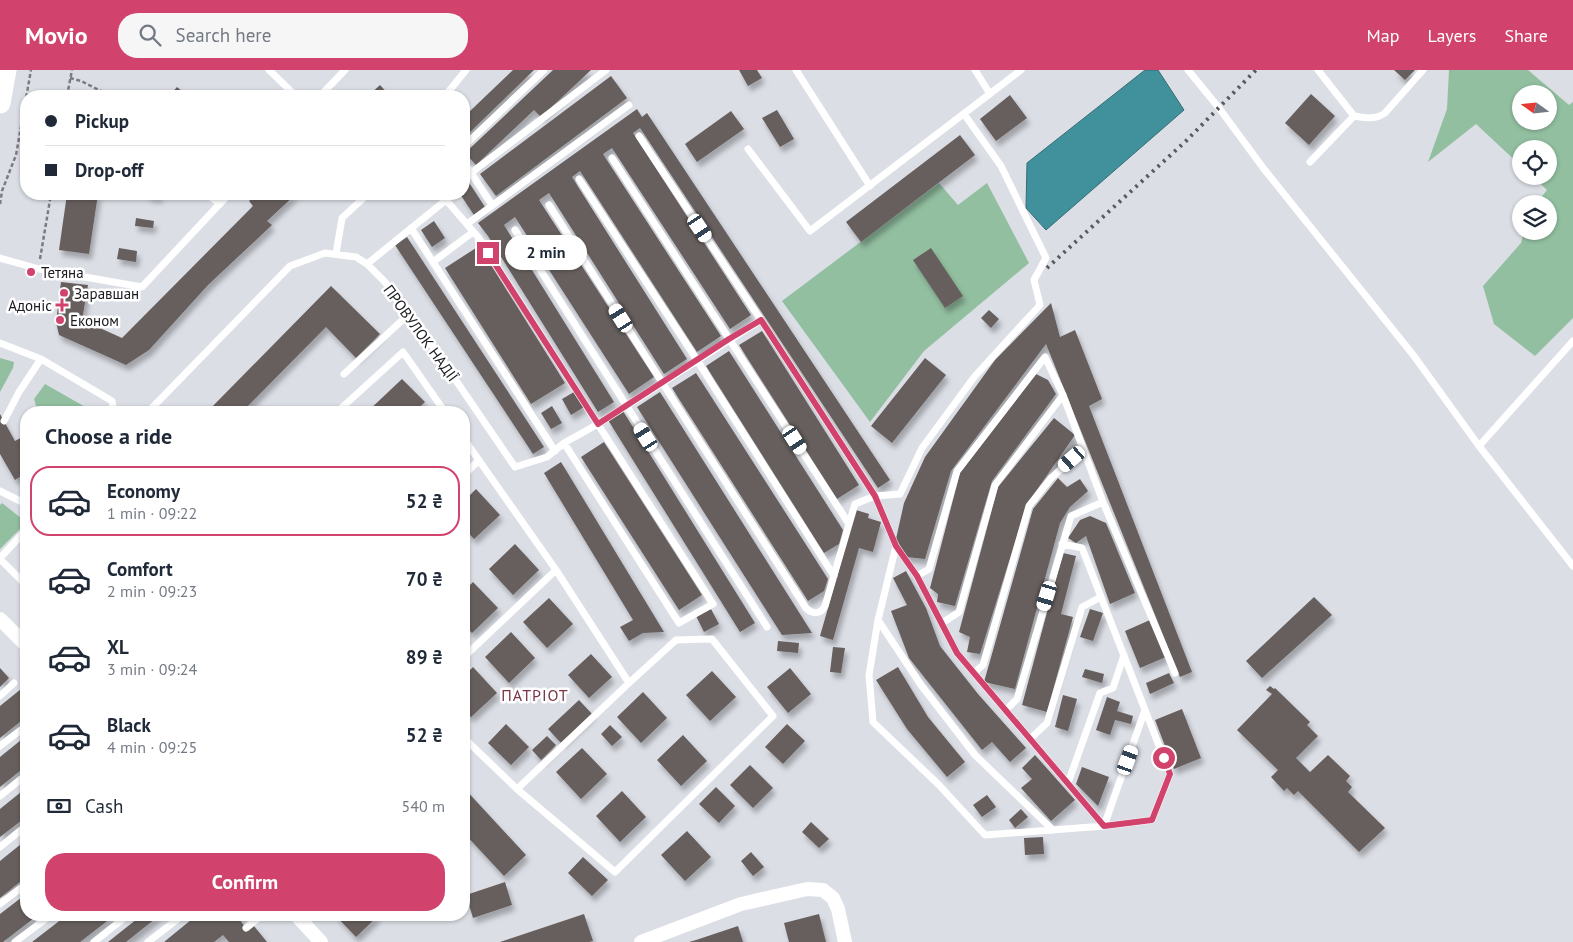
<!DOCTYPE html>
<meta charset="utf-8">
<style>
body{margin:0;font-family:"PT Sans",sans-serif;background:#f6f6f7;color:#1f2937;height:100vh;display:flex;flex-direction:column;font-size:19px;white-space:nowrap}
*{box-sizing:border-box;margin:0}
p{font-size:16px;color:#747a83}
.icon{flex:none;width:28px;height:28px;fill:none;stroke:currentColor;stroke-width:2;stroke-linecap:round;stroke-linejoin:round}
.map{position:relative;flex:1;overflow:hidden}
.details{position:absolute;left:20px;top:336px;width:450px;height:515px;display:flex;flex-direction:column;background:#fff;border-radius:20px;box-shadow:0 1px 4px #0004}
.details>*{flex:none}
.banner{position:absolute;left:20px;top:20px;width:450px;height:110px;border-radius:20px;box-shadow:0 1px 4px #0004;display:grid;align-content:center;height:110px;padding:0 25px;background:#fff}
.needle{width:32px;rotate:285deg}
.buttons{position:absolute;left:1512px;top:15px;display:grid;gap:10px}
.buttons a{display:grid;place-items:center;width:45px;height:45px;border-radius:50%;background:#fff;box-shadow:0 1px 4px #0004;font-size:25px}
.end{position:absolute;width:22px;height:22px;margin:-11px;border:6px solid #d1436c;background:#fff;box-shadow:0 0 0 2px #fff}
.from{border-radius:50%}
.bubble{position:absolute;height:35px;border-radius:18px;background:#fff;box-shadow:0 1px 4px #0004;font-size:16px;font-weight:700;line-height:35px;text-align:center}
.car{position:absolute;width:15px;height:30px;margin:-15px -8px;border-radius:6px;box-shadow:0 0 4px 1px #0007;background:linear-gradient(#fff 24%,#345 0 40%,#fff 0 76%,#345 0 86%,#fff 0)}
.banner b{display:flex;align-items:center;gap:18px;height:48px;font-size:19px}
.banner b+b{border-top:1px solid #e0e1e3}
.banner i{width:12px;height:12px;background:#1f2937}
ul{padding:0;list-style:none}
li{display:flex;align-items:center;gap:15px;height:70px;margin:0 10px 8px;padding:0 15px;border:2px solid transparent;border-radius:20px}
li div{flex:1}
li b{display:block;font-size:19px}
li em{font-style:normal;font-weight:700}
li.active{border-color:#d1436c}
li>.icon{width:45px;height:45px;stroke-width:1.5}
h2{padding:0 25px;font-size:22px;line-height:60px}
.pay{display:flex;align-items:center;gap:12px;height:55px;padding:0 25px;font-size:19px}
.pay p{margin-inline-start:auto}
.button{display:flex;gap:10px;margin-top:auto;padding:10px 25px}
.button a{flex:1;height:58px;border-radius:20px;background:#d1436c;color:#fff;font-size:20px;font-weight:700;line-height:58px;text-align:center}
header{display:flex;align-items:center;gap:30px;box-sizing:border-box;height:70px;padding:0 25px;background:#d1436c;color:#fff}
header strong{font-size:24px}
nav{display:flex;gap:28px;margin-inline-start:auto;font-size:18px}
.search{width:350px;height:45px;background:#f6f6f7;display:flex;align-items:center;gap:12px;box-sizing:border-box;padding:0 18px;border-radius:20px;color:#747a83;font-size:19px}
.map>svg:first-child{display:block}
.green{fill:#92bfa0;fill-rule:evenodd}
.water{fill:#40919b;stroke:#346d75}
.building{fill:#665f5d;filter:url(#shadow)}
.lines{fill:none;stroke-linecap:round;stroke-linejoin:round}
.path{stroke:#7a7c81;stroke-width:2.5;stroke-dasharray:4 2.5;stroke-linecap:butt}
.lane{stroke:#fff;stroke-width:7}
.street{stroke:#fff;stroke-width:14}
.primary{stroke:#fff;stroke-width:21}
.rail{stroke:#595a5f;stroke-width:4;stroke-dasharray:2.5 5;stroke-linecap:butt}
.route{stroke:#d1436c;stroke-width:6}
.poi-dot{fill:#d1436c;stroke:#fff;stroke-width:2}
.labels{text-anchor:middle;dominant-baseline:central;stroke-width:5;stroke-linejoin:round;paint-order:stroke}
.poi-label{font-size:15px;fill:#191a1d;stroke:#fff;text-anchor:start}
.street-label{font-size:15px;fill:#191a1d;stroke:#fff}
.neighbourhood-label{font-size:16px;letter-spacing:1px;fill:#7a3445;stroke:#fff}
</style>
<header>
<strong>Movio</strong>
<div class="search"><svg class="icon" aria-label="search" viewBox="0 0 24 24"><circle cx="10" cy="10" r="6"/><path d="M15 15l6 6"/></svg>Search here</div>
<nav><a>Map</a><a>Layers</a><a>Share</a></nav>
</header>
<div class="map">
<svg width="1573" height="872" viewBox="0 0 1573 872">
<defs>
<filter id="shadow"><feDropShadow dx="3" dy="5.5" stdDeviation="2.5" flood-color="#0004"/></filter>
</defs>
<rect width="100%" height="100%" fill="#dbdee5"/>
<path class="green" d="M1449 0H1528L1569 35 1573 32V248L1535 286 1494 254 1483 216 1521 173 1524 161H1549V134H1536L1547 120 1533 106H1549V79H1521V96L1476 54 1428 92 1447 39ZM1521 24H1549V51H1521Z
M939 113 958 135 987 113 1029 193 924 281 870 352 782 231Z
M0 288 14 292 13 298 0 322Z
M45 314 94 342H45L43 340 38 342 34 329Z
M2 433 21 448 23 456 0 479V435Z"/>
<path class="water" d="M1145 0H1158L1184 40 1046 160 1026 138 1027 93Z"/>
<path class="building" d="M513 0H534L464 68V38L468 43Z
M553 0H591L541 47 534 40 476 95 465 83Z
M739 0H757L762 8 748 16Z
M1394 0H1415L1405 10Z
M611 6 627 28 496 126 480 104Z
M380 15 390 26H368Z
M177 17 188 26H169Z
M1311 24 1335 46 1309 75 1285 53Z
M1010 25 1027 48 996 71 980 49Z
M637 39 642 47 647 43 890 410 878 418 640 58 633 63 751 245 730 259 612 78 603 84 721 266 697 282 580 101 572 107 687 289 664 304 549 123 539 130 654 307 629 324 515 147 504 155 614 332 598 342 488 166 478 153Z
M777 40 794 69 780 77 762 48Z
M731 41 744 59 697 92 685 74Z
M960 65 975 85 861 172 846 152Z
M464 105 485 137 474 145 460 124H464Z
M67 124H98L89 184 59 180Z
M147 124H160L159 128 146 126Z
M257 124H296L267 151 272 155 208 215 149 280 126 295 59 265 56 252 61 212 88 215 82 250 122 268 253 136 249 131Z
M136 148 154 151 153 158 135 156Z
M434 151 445 168 432 177 421 160Z
M407 167 544 377 533 384 395 175Z
M479 176 565 313 531 334 445 198Z
M119 178 137 181 136 192 117 189Z
M931 178 963 226 945 238 913 190Z
M331 216 380 264 356 288 326 257 242 342H207Z
M1051 233 1060 267 1075 260 1102 329 1089 336 1192 602 1180 607 1046 274 951 401 925 489 907 487 896 469 904 433 925 387 995 290Z
M989 240 999 249 991 258 981 248Z
M762 261 859 415 837 429 739 275Z
M729 281 843 460 839 474 824 483 706 296Z
M925 288 946 305 892 373 871 356Z
M696 303 828 509 824 521 808 531 672 318Z
M1036 304 1048 310 1056 324 992 411 955 536 937 532 938 524 930 518 960 403Z
M402 309 425 332 414 342H367Z
M574 322 584 337 571 345 562 329Z
M660 322 812 563 782 565 637 337Z
M552 336 562 353 551 359 541 343Z
M623 341 755 553 740 562 608 350Z
M0 344 15 371 26 365V403L15 410 0 384Z
M1054 348 1075 365 1027 434 980 584 967 582 970 567 959 562 998 417Z
M604 372 702 525 679 540 581 387Z
M561 392 664 562 643 563 629 571 620 557 633 550 544 403Z
M1058 408 1067 417 1080 409 1088 421 1070 437 1060 453 1015 619 984 612 1033 439Z
M476 419 500 445 474 469 464 458V431Z
M856 440 869 444 868 448 881 452 873 482 859 478 833 570 820 566Z
M1090 446 1106 453 1135 523 1110 534 1086 466 1076 473 1068 468 1080 450Z
M515 474 539 500 513 525 489 499Z
M1063 483 1076 486 1061 544 1073 547 1047 642 1022 635Z
M906 501 926 538 940 576 978 624 1026 678 1010 692 992 672 982 680 909 588 891 541 907 535 893 508Z
M473 512 498 538 472 563 464 554V521Z
M1314 527 1332 545 1262 608 1246 591Z
M549 528 573 554 547 578 523 552Z
M711 539 719 554 704 562 696 546Z
M1090 539 1103 543 1093 571 1080 567Z
M1150 550 1166 587 1140 598 1125 561Z
M511 562 535 588 509 613 485 587Z
M778 571 799 573 798 583 777 581Z
M833 577 845 578 841 603 830 602Z
M591 584 612 607 589 628 568 605Z
M473 597 497 623 471 647 464 640V606Z
M898 597 928 647 965 692 947 707 907 659 876 610Z
M0 598 9 608 0 617Z
M790 598 811 624 788 643 767 617Z
M1085 599 1104 604 1102 613 1082 607Z
M712 601 736 627 710 651 686 625Z
M1169 603 1174 613 1150 624 1146 613Z
M26 615V647L0 668V636Z
M1270 616 1274 619 1275 618 1310 652 1307 655 1318 666 1296 688 1310 702 1328 685 1350 706 1346 711 1352 717 1348 722 1385 758 1359 782 1298 721 1294 725 1287 718 1284 721 1271 707 1278 700 1237 660 1272 624 1266 620Z
M643 622 667 648 641 673 617 647Z
M1063 625 1077 629 1068 661 1055 657Z
M1107 627 1120 632 1117 641 1133 646 1131 654 1115 650 1110 665 1096 660Z
M579 630 592 644 561 673 548 659Z
M1182 639 1201 688 1174 699 1155 650Z
M506 654 529 677 511 695 488 673Z
M787 654 805 671 783 694 765 677Z
M610 655 622 667 612 676 601 664Z
M683 665 707 691 681 716 657 690Z
M26 666V696L0 717V687Z
M547 666 556 675 541 690 532 680Z
M582 678 607 704 581 729 556 702Z
M1035 685 1075 730 1051 751 1021 718 1032 709 1022 698Z
M750 695 773 718 753 738 730 715Z
M1082 697 1109 707 1098 736 1076 714Z
M716 717 735 736 719 753 699 734Z
M26 718V747L0 767V739Z
M464 718 526 785 504 806 464 763Z
M622 721 646 747 620 772 596 746Z
M987 725 996 737 982 747 973 735Z
M1021 739 1028 747 1015 758 1009 750Z
M811 752 829 769 819 778 802 762Z
M687 761 711 787 685 811 661 785Z
M1043 767 1044 784 1025 785 1024 768Z
M26 770V807L0 828V791Z
M751 782 764 797 753 806 741 791Z
M583 787 608 810 592 826 568 803Z
M505 812 512 835 473 848 466 825Z
M26 824V845H38L3 872H0V844Z
M584 844 593 871 589 872H500Z
M819 844 826 872H789L784 853Z
M67 845H115L80 872H32Z
M142 845H160L126 872H108Z
M197 845H242L243 846 239 849 248 861 254 856 267 872H229L223 865 214 872H164Z
M335 845H377L378 846 356 867Z
M738 856 743 872H689L696 870Z"/>
<g class="lines">
<path class="path" d="M70 8 81 11 111 26
M67 26 72 0
M0 134 2 121 16 85 31 0
M40 189 51 124"/>
<path class="lane" d="M269 0 296 26
M796 0 870 116
M975 0 990 24
M1188 0 1219 38 1264 99 1414 286 1479 376
M1318 0 1354 46C1366 48 1375 50 1385 43L1423 0
M320 26 345 0
M445 26 466 0
M639 66 761 250 875 426 896 476 917 506 957 583 1104 756
M464 76 544 0
M748 79 810 161 1021 0
M612 88 849 454
M464 92 492 135
M1310 92 1354 46
M471 103 606 0
M579 109 697 290 834 506
M207 124 220 134
M549 135 806 538C813 545 821 544 825 536L855 434 875 426 900 424 922 378 975 306 1040 235 1034 210 1046 188 1001 96 964 44
M467 154 629 35
M411 158 555 381
M515 160 767 557
M336 184 342 148 368 124
M0 188 39 199 142 217 229 124
M433 192 473 162
M367 194 446 130 478 167 713 534 679 553 564 373
M1573 271 1479 376 1573 496
M0 273 41 289 112 331 114 342
M344 304 410 243
M148 342 290 196 325 183 356 187 367 194 384 211 410 243 515 397 547 387 564 373 598 354 761 250
M337 342 403 282 445 342
M4 351 19 322 41 289
M464 369 556 500 629 613
M464 405 479 390
M0 421 26 434
M896 476 878 550 869 605 873 652 939 715 985 765 1104 756 1152 750 1170 704 1082 478 1062 474
M0 488 26 460
M0 489 26 515
M917 506 929 499 957 401 1045 287 1063 325 1103 432 1175 603
M878 550 921 615 975 685 1053 760
M942 553 959 542 995 415 1063 325
M464 587 556 500
M974 603 983 595 1029 436 1051 408 1083 380
M0 626 14 613
M1006 640 1017 629 1071 446 1103 432
M464 668 517 719 615 802 773 646 712 569 676 570 629 613 517 719
M1030 669 1047 653 1082 537 1101 527
M0 676 26 656
M1068 713 1100 623 1113 618 1124 585
M0 726 26 705
M1104 756 1145 640
M0 777 26 756
M0 834 26 814
M246 858 262 845
M15 872 51 845
M94 872 128 845
M148 872 183 845"/>
<path class="street" d="M0 549 26 575
M296 845 321 872
M641 872 741 834 807 819 823 820 833 828 838 839 845 872"/>
<path class="primary" d="M0 33 6 0"/>
<path class="rail" d="M1047 198 1186 71 1256 0"/>
</g>
<g class="lines">
<path class="route" d="M488 183 598 354 729 269 761 250 875 426 896 476 917 506 957 583 1104 756 1152 750 1170 704 1164 688"/>
</g>
<g class="poi-dot">
<circle cx="31" cy="202" r="5"/>
<circle cx="64" cy="223" r="5"/>
<path d="M59.5 227.5h5v5h5v5h-5v5h-5v-5h-5v-5h5z"/>
<circle cx="60" cy="250" r="5"/>
</g>
<g class="labels">
<g class="poi-label">
<text x="41" y="202">Тетяна</text>
<text x="74" y="223">Заравшан</text>
<text x="52" y="235" text-anchor="end">Адоніс</text>
<text x="70" y="250">Економ</text>
</g>
<g class="street-label">
<text transform="translate(421 263) rotate(54)">ПРОВУЛОК НАДІЇ</text>
</g>
<g class="neighbourhood-label">
<text x="535" y="625">ПАТРІОТ</text>
</g>
</g>
</svg>
<div class="buttons">
<a><svg class="needle" viewBox="-14 -14 28 28"><path d="M0-13l5 13h-10z" fill="#e53935"/><path d="M0 13l5-13h-10z" fill="#747a83"/></svg></a>
<a><svg class="icon" aria-label="locate" viewBox="0 0 24 24"><circle cx="12" cy="12" r="6"/><path d="M12 2v4M12 18v4M2 12h4M18 12h4"/></svg></a>
<a><svg class="icon" aria-label="layers" viewBox="0 0 24 24"><path d="M12 4l9 5-9 5-9-5zM3 14l9 5 9-5"/></svg></a>
</div>
<i class="end from" style="left:1164px;top:688px"></i>
<i class="end" style="left:488px;top:183px"></i>
<div class="bubble" style="left:505px;top:165px;width:82px">2 min</div>
<i class="car" style="left:700px;top:158px;rotate:146deg"></i>
<i class="car" style="left:621px;top:248px;rotate:328deg"></i>
<i class="car" style="left:646px;top:367px;rotate:328deg"></i>
<i class="car" style="left:795px;top:370px;rotate:147deg"></i>
<i class="car" style="left:1072px;top:389px;rotate:229deg"></i>
<i class="car" style="left:1047px;top:526px;rotate:197deg"></i>
<i class="car" style="left:1128px;top:690px;rotate:20deg"></i>
<div class="banner">
<b><i class="from"></i>Pickup</b>
<b><i></i>Drop-off</b>
</div>
<section class="details">
<h2>Choose a ride</h2>
<ul>
<li class="active"><svg class="icon" aria-label="car" viewBox="0 0 24 24"><path d="M5 17H2v-5l4-1 3-4h7l3 4 3 1v5h-3M9 17h6M6 11h13"/><circle cx="7" cy="17" r="2"/><circle cx="17" cy="17" r="2"/></svg><div><b>Economy</b><p>1 min · 09:22</p></div><em>52 ₴</em></li>
<li><svg class="icon" aria-label="car" viewBox="0 0 24 24"><path d="M5 17H2v-5l4-1 3-4h7l3 4 3 1v5h-3M9 17h6M6 11h13"/><circle cx="7" cy="17" r="2"/><circle cx="17" cy="17" r="2"/></svg><div><b>Comfort</b><p>2 min · 09:23</p></div><em>70 ₴</em></li>
<li><svg class="icon" aria-label="car" viewBox="0 0 24 24"><path d="M5 17H2v-5l4-1 3-4h7l3 4 3 1v5h-3M9 17h6M6 11h13"/><circle cx="7" cy="17" r="2"/><circle cx="17" cy="17" r="2"/></svg><div><b>XL</b><p>3 min · 09:24</p></div><em>89 ₴</em></li>
<li><svg class="icon" aria-label="car" viewBox="0 0 24 24"><path d="M5 17H2v-5l4-1 3-4h7l3 4 3 1v5h-3M9 17h6M6 11h13"/><circle cx="7" cy="17" r="2"/><circle cx="17" cy="17" r="2"/></svg><div><b>Black</b><p>4 min · 09:25</p></div><em>52 ₴</em></li>
</ul>
<div class="pay"><svg class="icon" aria-label="cash" viewBox="0 0 24 24"><path d="M3 7h18v10H3z"/><circle cx="12" cy="12" r="2"/></svg>Cash<p>540 m</p></div>
<div class="button"><a>Confirm</a></div>
</section>
</div>
